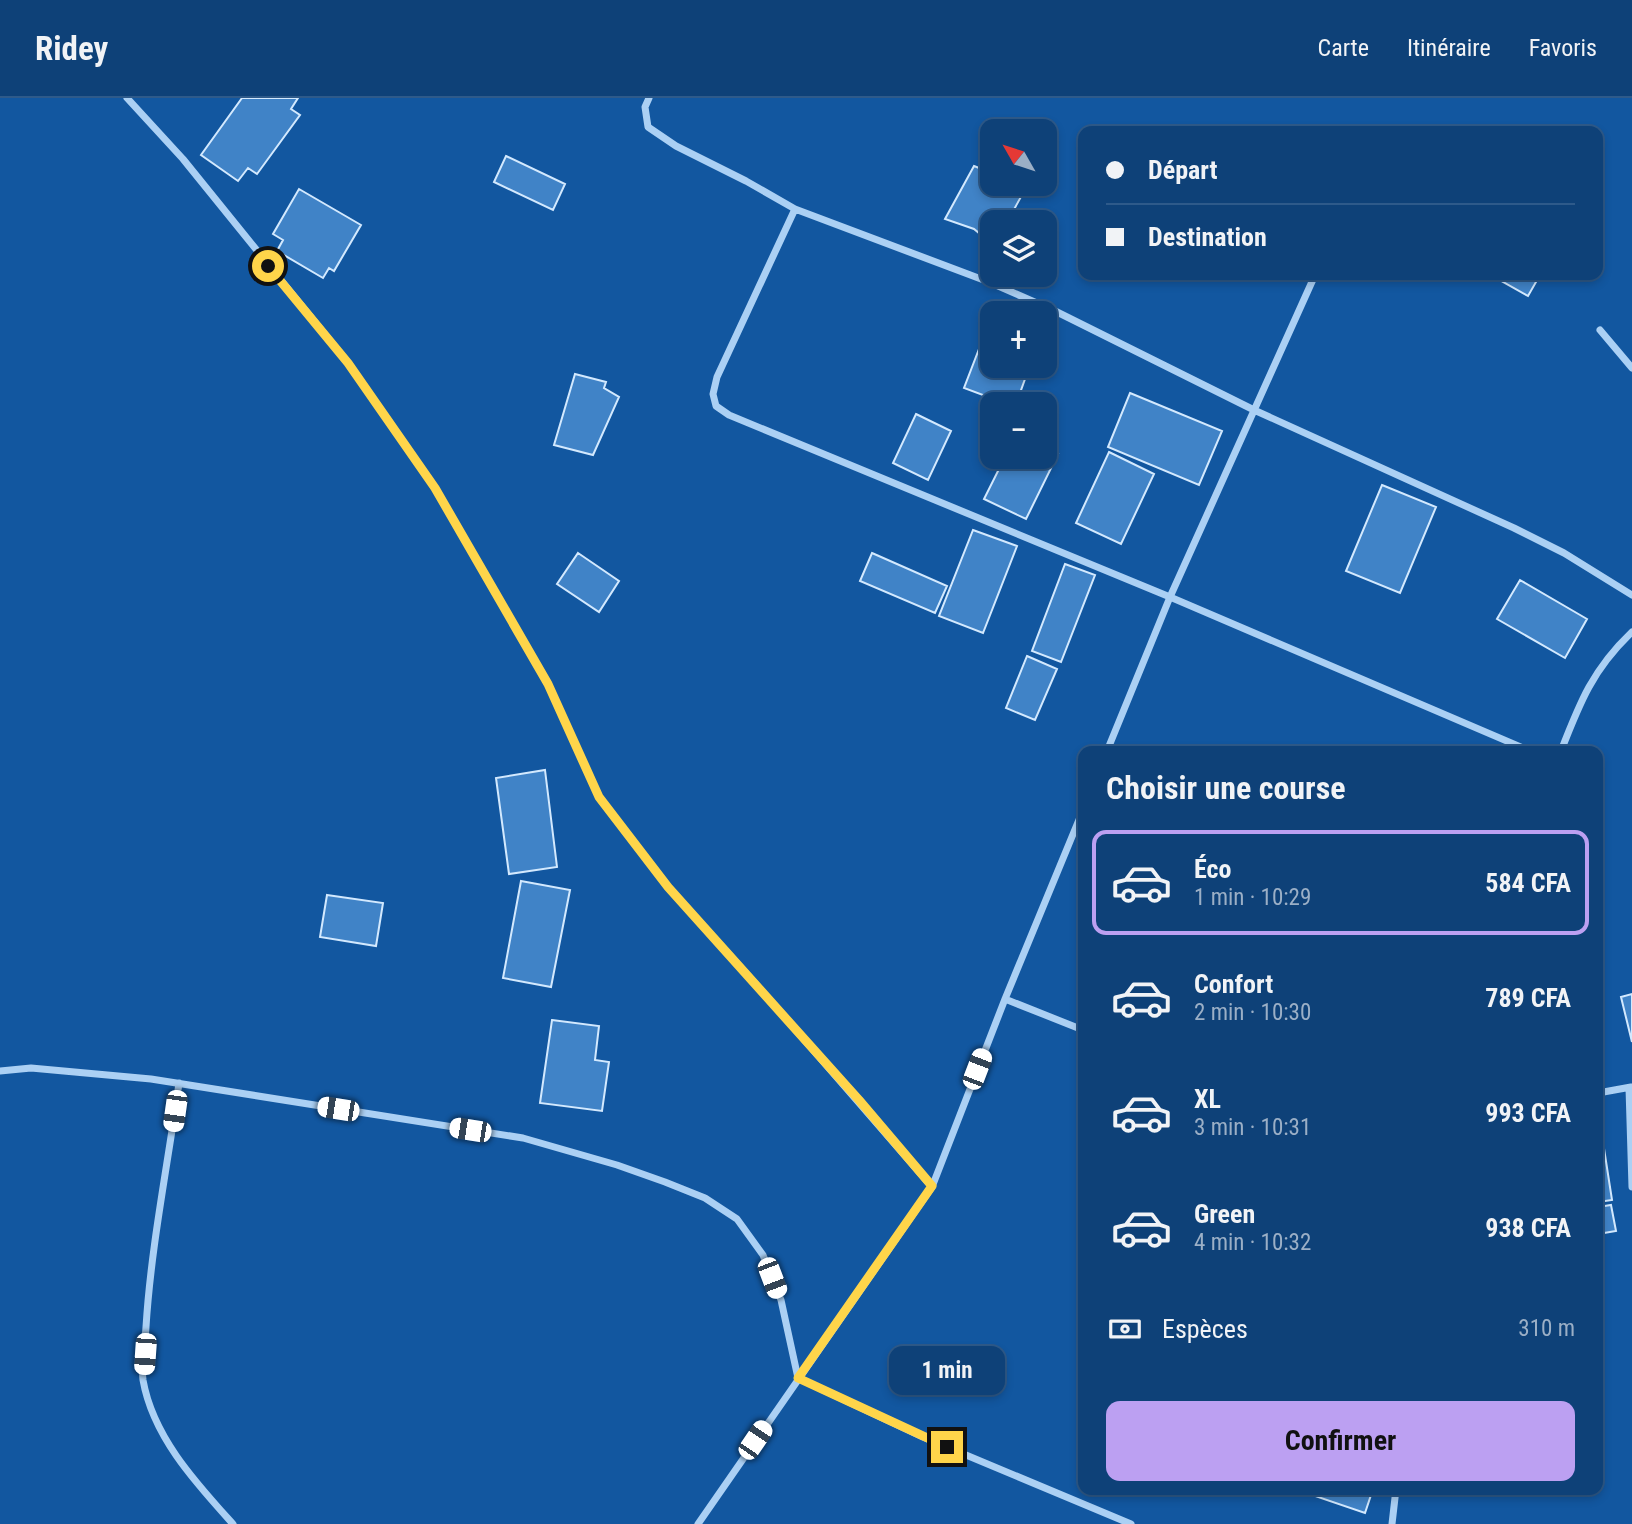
<!DOCTYPE html>
<html lang="fr">
<meta charset="utf-8">
<style>
body{margin:0;font-family:"Roboto Condensed",sans-serif;background:#1c4c80;color:#f1f3f6;height:100vh;display:flex;flex-direction:column;font-size:26px;white-space:nowrap}
*{box-sizing:border-box;margin:0}
p{font-size:23px;color:#9bafc6}
.icon{flex:none;width:38px;height:38px;fill:none;stroke:currentColor;stroke-width:2;stroke-linecap:round;stroke-linejoin:round}
.map{position:relative;flex:1;overflow:hidden}
.panel{position:absolute;left:1078px;top:648px;width:525px;height:749px;display:flex;flex-direction:column;background:#0e4178;border-radius:14px;box-shadow:0 4px 10px #0003,0 0 0 2px #2e5a8a}
.panel>*{flex:none}
.hud{position:absolute;left:1078px;top:28px;width:525px;height:154px;border-radius:14px;box-shadow:0 4px 10px #0003,0 0 0 2px #2e5a8a;display:grid;align-content:center;height:154px;padding:0 28px;background:#0e4178}
.needle{width:46px;rotate:309deg}
.buttons{position:absolute;left:980px;top:21px;display:grid;gap:14px}
.buttons a{display:grid;place-items:center;width:77px;height:77px;border-radius:14px;background:#0e4178;box-shadow:0 4px 10px #0003,0 0 0 2px #2e5a8a;font-size:35px}
.end{position:absolute;width:32px;height:32px;margin:-16px;border:9px solid #ffd54a;background:#111;box-shadow:0 0 0 4px #111}
.from{border-radius:50%}
.bubble{position:absolute;height:49px;border-radius:14px;background:#0e4178;box-shadow:0 4px 10px #0003,0 0 0 2px #2e5a8a;font-size:23px;font-weight:700;line-height:49px;text-align:center}
.car{position:absolute;width:21px;height:42px;margin:-21px -10px;border-radius:9px;box-shadow:0 0 5px 2px #0007;background:linear-gradient(#fff 24%,#345 0 40%,#fff 0 76%,#345 0 86%,#fff 0)}
.hud b{display:flex;align-items:center;gap:24px;height:66px;font-size:26px}
.hud b+b{border-top:2px solid #2e5a8a}
.hud i{width:18px;height:18px;background:#f1f3f6}
ul{padding:0;list-style:none}
li{display:flex;align-items:center;gap:21px;height:105px;margin:0 14px 10px;padding:0 14px;border:4px solid transparent;border-radius:14px}
li div{flex:1}
li b{display:block;font-size:26px}
li em{font-style:normal;font-weight:700}
li.active{border-color:#bca0f2}
li>.icon{width:63px;height:63px;stroke-width:1.5}
h2{padding:0 28px;font-size:32px;line-height:84px}
.pay{display:flex;align-items:center;gap:18px;height:77px;padding:0 28px;font-size:26px}
.pay p{margin-inline-start:auto}
.button{display:flex;gap:14px;margin-top:auto;padding:14px 28px}
.button a{flex:1;height:80px;border-radius:14px;background:#bca0f2;color:#111;font-size:28px;font-weight:700;line-height:80px;text-align:center}
header{display:flex;align-items:center;gap:42px;box-sizing:border-box;height:98px;padding:0 35px;background:#0e4178;border-bottom:2px solid #2e5a8a}
header strong{font-size:33px}
nav{display:flex;gap:38px;margin-inline-start:auto;font-size:24px}
.map>svg:first-child{display:block}
.building{fill:#4083c7;stroke:#d3e9fe;stroke-width:2}
.lines{fill:none;stroke-linecap:round;stroke-linejoin:round}
.street{stroke:#abd0f4;stroke-width:7}
.route{stroke:#ffd54a;stroke-width:9}
</style>
<header>
<strong>Ridey</strong>
<nav><a>Carte</a><a>Itinéraire</a><a>Favoris</a></nav>
</header>
<div class="map">
<svg width="1632" height="1426" viewBox="0 0 1632 1426">
<rect width="100%" height="100%" fill="#1257a0"/>
<path class="building" d="M242 0H298L291 11 300 17 257 76 248 70 238 83 201 57Z
M506 58 565 86 553 112 494 84Z
M974 68 992 75V86H1011L1022 97 1007 124H992V146L974 131 945 121Z
M299 91 361 127 334 173 329 170 323 180 277 153 283 142 273 136Z
M1500 177H1540L1528 198 1498 181Z
M979 251 992 256V268L1029 270 1016 306H1007L964 290Z
M575 276 606 284 604 290 619 299 593 357 554 347Z
M1130 295 1222 333 1199 387 1108 349Z
M916 316 951 333 928 382 893 365Z
M1045 349 1058 356 1026 421 984 401 1005 359H1045Z
M1109 354 1154 376 1121 446 1076 425Z
M1382 387 1436 409 1400 495 1346 473Z
M973 432 1017 448 983 535 939 518Z
M578 455 619 483 599 514 557 486Z
M872 455 947 488 935 515 860 483Z
M1065 466 1095 477 1061 564 1032 553Z
M1520 482 1587 521 1565 560 1497 521Z
M1027 558 1057 571 1035 622 1006 610Z
M545 672 557 769 509 776 496 680Z
M521 783 570 792 551 889 503 880Z
M327 797 383 805 376 848 320 839Z
M1632 896V944L1621 899Z
M552 922 599 928 595 962 609 964 602 1013 540 1005Z
M1598 1044H1603L1612 1102 1598 1104Z
M1611 1107 1616 1133 1598 1136V1109Z
M1318 1391H1373L1365 1415 1315 1398Z"/>
<g class="lines">
<path class="street" d="M127 0 183 61 348 265 435 390 548 586 599 699 668 789 754 884 932 1089
M649 0 645 9 648 29 676 48 746 83 795 111 989 184 1055 213 1254 312 1514 430 1564 455 1632 497
M795 111 717 279 713 296 716 308 729 317 1170 499 1530 653
M1600 232 1632 270
M1107 653 1170 499 1315 177
M1561 653C1580 604 1593 571 1632 534
M1005 901 1083 932
M0 973 31 970 151 981 523 1040 617 1067 665 1084 705 1100 737 1121 763 1157 781 1202 798 1280 923 1339 1131 1426
M179 985C168 1066 151 1148 146 1229 145 1246 141 1266 143 1282 153 1339 196 1385 233 1426
M1629 990 1632 1089
M1598 995 1631 989
M698 1426 932 1089 1005 901 1083 712
M1392 1426 1396 1391"/>
</g>
<g class="lines">
<path class="route" d="M268 168 348 265 435 390 548 586 599 699 668 789 859 1002 932 1088 798 1280 947 1349"/>
</g>
</svg>
<div class="buttons">
<a><svg class="needle" viewBox="-14 -14 28 28"><path d="M0-13l5 13h-10z" fill="#e53935"/><path d="M0 13l5-13h-10z" fill="#9bafc6"/></svg></a>
<a><svg class="icon" aria-label="layers" viewBox="0 0 24 24"><path d="M12 4l9 5-9 5-9-5zM3 14l9 5 9-5"/></svg></a>
<a>+</a>
<a>−</a>
</div>
<i class="end from" style="left:268px;top:168px"></i>
<i class="end" style="left:947px;top:1349px"></i>
<div class="bubble" style="left:889px;top:1248px;width:116px">1 min</div>
<i class="car" style="left:977px;top:971px;rotate:21deg"></i>
<i class="car" style="left:338px;top:1011px;rotate:279deg"></i>
<i class="car" style="left:175px;top:1013px;rotate:188deg"></i>
<i class="car" style="left:470px;top:1032px;rotate:279deg"></i>
<i class="car" style="left:772px;top:1180px;rotate:159deg"></i>
<i class="car" style="left:145px;top:1256px;rotate:184deg"></i>
<i class="car" style="left:755px;top:1342px;rotate:34deg"></i>
<div class="hud">
<b><i class="from"></i>Départ</b>
<b><i></i>Destination</b>
</div>
<section class="panel">
<h2>Choisir une course</h2>
<ul>
<li class="active"><svg class="icon" aria-label="car" viewBox="0 0 24 24"><path d="M5 17H2v-5l4-1 3-4h7l3 4 3 1v5h-3M9 17h6M6 11h13"/><circle cx="7" cy="17" r="2"/><circle cx="17" cy="17" r="2"/></svg><div><b>Éco</b><p>1 min · 10:29</p></div><em>584 CFA</em></li>
<li><svg class="icon" aria-label="car" viewBox="0 0 24 24"><path d="M5 17H2v-5l4-1 3-4h7l3 4 3 1v5h-3M9 17h6M6 11h13"/><circle cx="7" cy="17" r="2"/><circle cx="17" cy="17" r="2"/></svg><div><b>Confort</b><p>2 min · 10:30</p></div><em>789 CFA</em></li>
<li><svg class="icon" aria-label="car" viewBox="0 0 24 24"><path d="M5 17H2v-5l4-1 3-4h7l3 4 3 1v5h-3M9 17h6M6 11h13"/><circle cx="7" cy="17" r="2"/><circle cx="17" cy="17" r="2"/></svg><div><b>XL</b><p>3 min · 10:31</p></div><em>993 CFA</em></li>
<li><svg class="icon" aria-label="car" viewBox="0 0 24 24"><path d="M5 17H2v-5l4-1 3-4h7l3 4 3 1v5h-3M9 17h6M6 11h13"/><circle cx="7" cy="17" r="2"/><circle cx="17" cy="17" r="2"/></svg><div><b>Green</b><p>4 min · 10:32</p></div><em>938 CFA</em></li>
</ul>
<div class="pay"><svg class="icon" aria-label="cash" viewBox="0 0 24 24"><path d="M3 7h18v10H3z"/><circle cx="12" cy="12" r="2"/></svg>Espèces<p>310 m</p></div>
<div class="button"><a>Confirmer</a></div>
</section>
</div>
